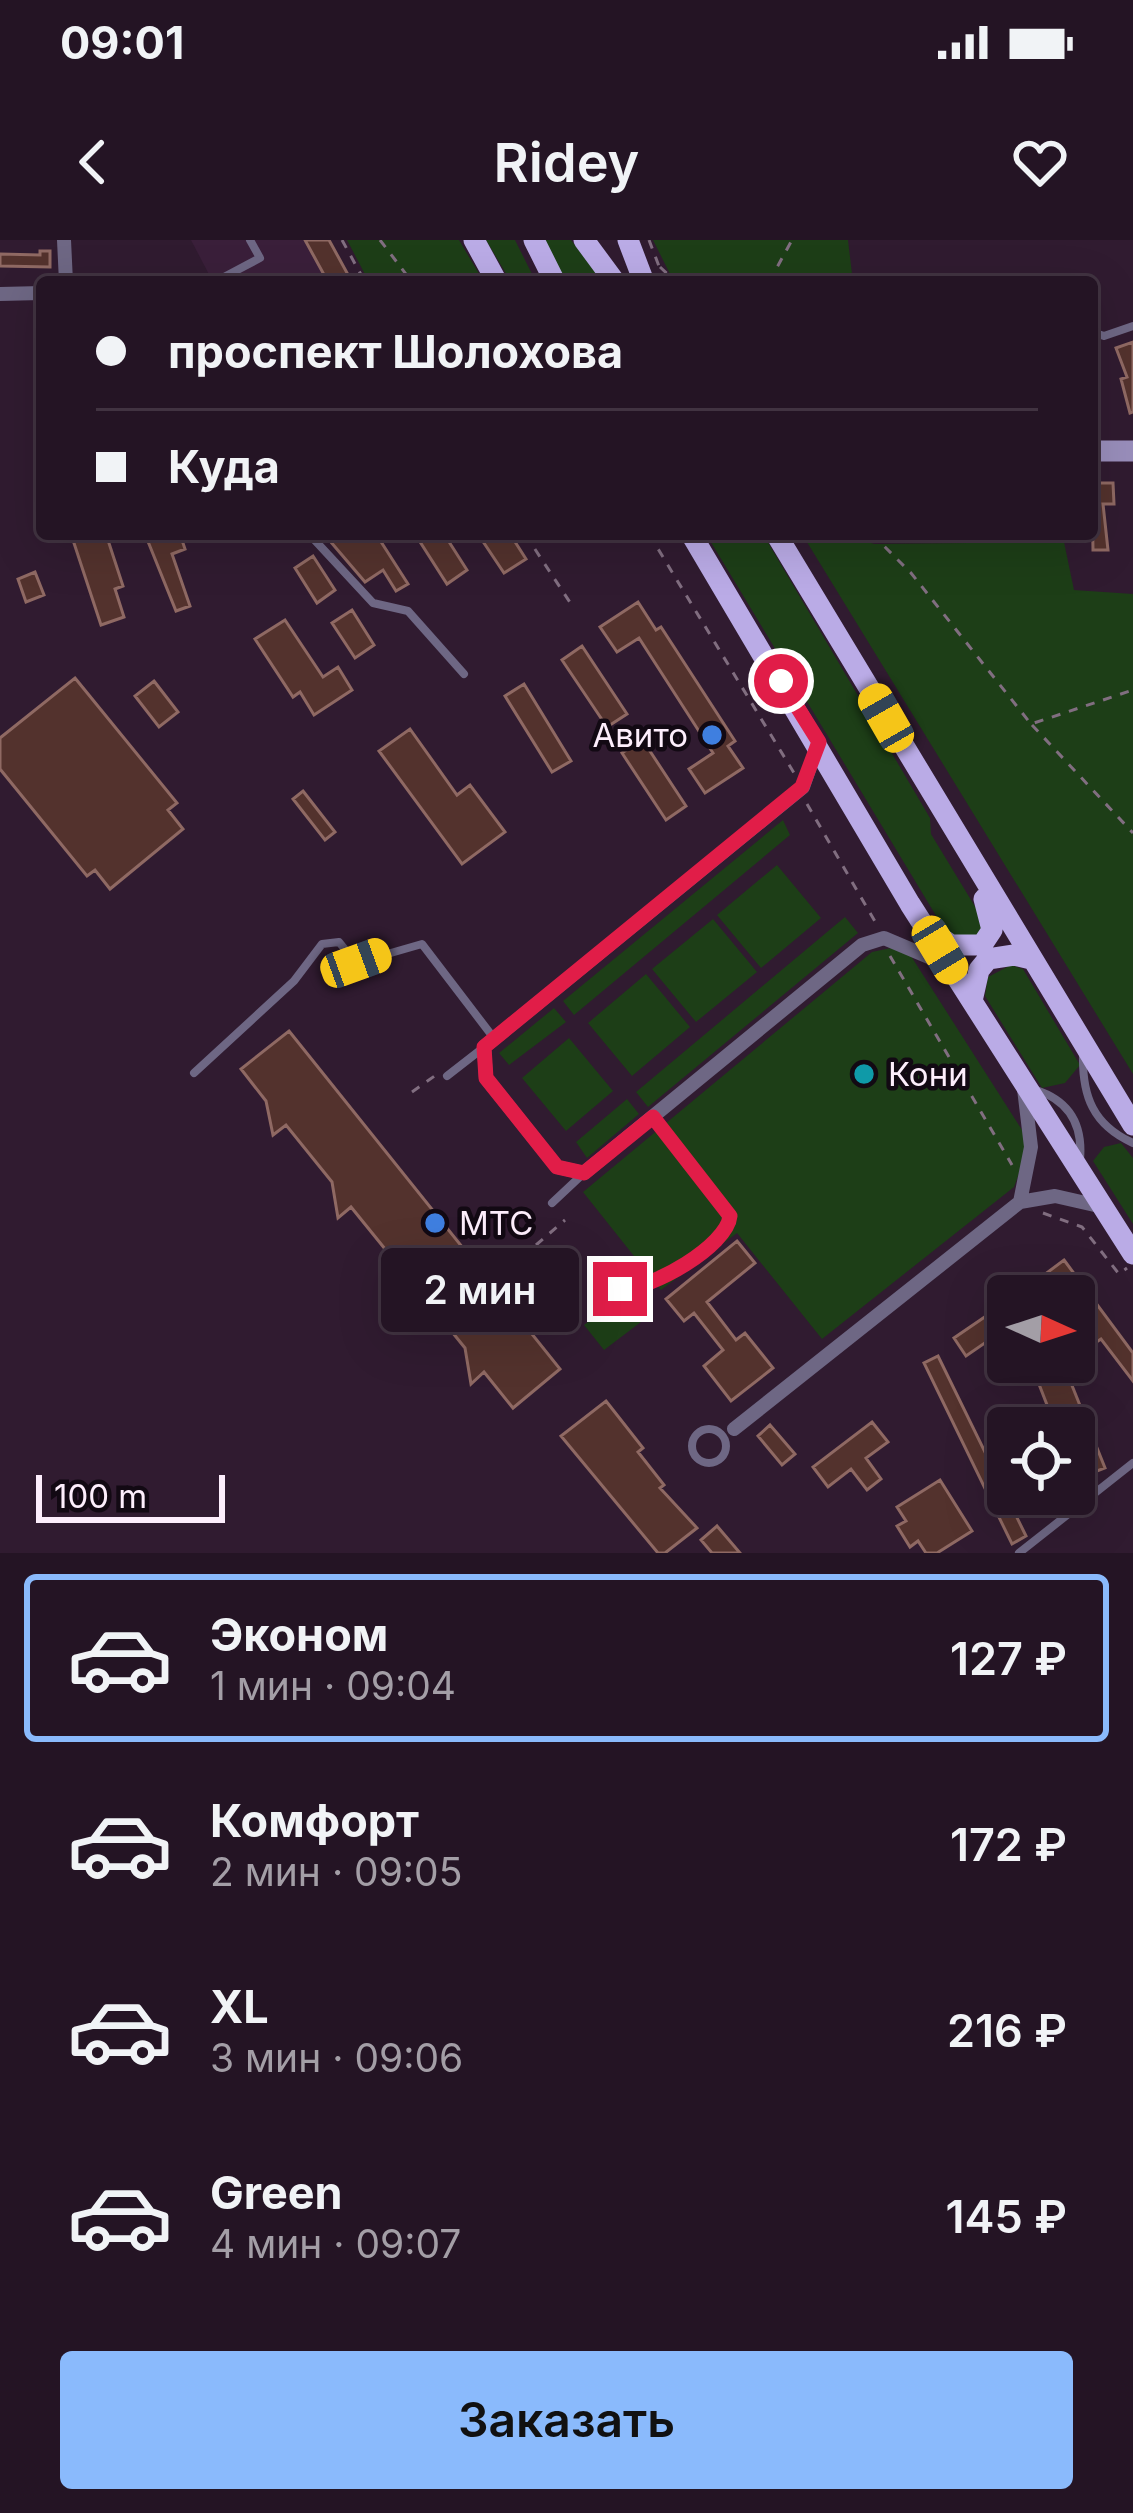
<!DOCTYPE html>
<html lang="ru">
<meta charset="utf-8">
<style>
body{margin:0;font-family:Inter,sans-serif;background:#302131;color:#f1f3f6;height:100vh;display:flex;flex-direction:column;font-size:45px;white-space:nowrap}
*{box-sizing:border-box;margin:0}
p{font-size:39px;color:#a39ea6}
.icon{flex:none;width:66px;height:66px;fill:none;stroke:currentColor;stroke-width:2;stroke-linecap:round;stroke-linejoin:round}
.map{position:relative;height:1313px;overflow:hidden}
.panel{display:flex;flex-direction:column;background:#241424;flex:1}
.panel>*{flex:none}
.banner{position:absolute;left:36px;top:36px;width:1062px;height:264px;border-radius:12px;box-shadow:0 12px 48px #0002,0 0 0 3px #413341;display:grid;align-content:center;height:264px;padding:0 60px;background:#241424}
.needle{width:78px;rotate:93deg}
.controls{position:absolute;left:987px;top:1035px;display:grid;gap:24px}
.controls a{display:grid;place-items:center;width:108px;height:108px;border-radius:12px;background:#241424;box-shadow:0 12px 48px #0002,0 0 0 3px #413341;font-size:60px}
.scale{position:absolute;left:36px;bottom:30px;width:189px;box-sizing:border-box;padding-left:12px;border:6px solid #fdeefc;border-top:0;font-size:33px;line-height:42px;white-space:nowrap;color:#fdeefc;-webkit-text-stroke:9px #120913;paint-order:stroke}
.end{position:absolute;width:54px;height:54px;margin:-27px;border:15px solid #e11d48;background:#fff;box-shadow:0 0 0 6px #fff}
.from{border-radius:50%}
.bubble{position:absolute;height:84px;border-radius:12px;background:#241424;box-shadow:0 12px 48px #0002,0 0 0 3px #413341;font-size:39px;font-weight:600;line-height:84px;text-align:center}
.car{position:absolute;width:36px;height:72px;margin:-36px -18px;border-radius:15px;box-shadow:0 0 9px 3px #0007;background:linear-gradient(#f5c518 24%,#345 0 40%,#f5c518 0 76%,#345 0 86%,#f5c518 0)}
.banner b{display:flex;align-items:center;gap:42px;height:114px;font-size:45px}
.banner b+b{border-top:3px solid #413341}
.banner i{width:30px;height:30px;background:#f1f3f6}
ul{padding:21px 0 0;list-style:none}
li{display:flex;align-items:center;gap:36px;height:168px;margin:0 24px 18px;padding:0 36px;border:6px solid transparent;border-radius:12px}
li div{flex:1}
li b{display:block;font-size:45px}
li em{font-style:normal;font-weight:600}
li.active{border-color:#8abafc}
li>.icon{width:108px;height:108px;stroke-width:1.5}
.cta{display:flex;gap:24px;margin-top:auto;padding:24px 60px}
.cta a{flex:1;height:138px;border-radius:12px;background:#8abafc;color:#111;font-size:48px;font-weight:600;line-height:138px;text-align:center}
.status{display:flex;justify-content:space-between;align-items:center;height:84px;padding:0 60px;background:#241424;direction:ltr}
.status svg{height:33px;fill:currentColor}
header{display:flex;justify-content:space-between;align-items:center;height:156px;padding:0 60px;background:#241424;font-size:54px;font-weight:600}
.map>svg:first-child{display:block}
.built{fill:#3a1f3a}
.green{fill:#1d3e17}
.building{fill:#53322d;stroke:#8f6963;stroke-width:3}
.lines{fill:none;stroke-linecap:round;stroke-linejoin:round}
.path{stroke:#816e80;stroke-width:3;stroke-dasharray:9 9;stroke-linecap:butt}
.lane{stroke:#6e6784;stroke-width:8}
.street{stroke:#6e6784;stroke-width:14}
.secondary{stroke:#998ebb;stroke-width:21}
.primary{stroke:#baabe6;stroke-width:21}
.route{stroke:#e11d48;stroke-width:15}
.shop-dot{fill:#3f7fe0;stroke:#120913;stroke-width:4.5}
.culture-dot{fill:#0f9aa8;stroke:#120913;stroke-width:4.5}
.labels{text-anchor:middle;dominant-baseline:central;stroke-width:9;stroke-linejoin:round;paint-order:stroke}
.poi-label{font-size:33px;fill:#fdeefc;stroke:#120913;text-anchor:start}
</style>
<div class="status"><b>09:01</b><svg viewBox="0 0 49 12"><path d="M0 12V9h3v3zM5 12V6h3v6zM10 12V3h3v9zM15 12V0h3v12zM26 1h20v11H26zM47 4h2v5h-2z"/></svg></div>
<header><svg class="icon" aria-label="back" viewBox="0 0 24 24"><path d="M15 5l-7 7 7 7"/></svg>Ridey<svg class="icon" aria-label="heart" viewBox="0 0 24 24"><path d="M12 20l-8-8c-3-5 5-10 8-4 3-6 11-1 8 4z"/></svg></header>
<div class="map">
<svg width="1133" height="1313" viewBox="0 0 1133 1313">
<rect width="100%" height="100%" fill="#301b30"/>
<path class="built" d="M191 0H329L352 42H213Z"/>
<path class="green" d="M347 0H459L484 42H369Z
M486 0H515L536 42H511Z
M539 0H571L603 42H559Z
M653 0H848L853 42H674Z
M706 294H763L930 578 931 594 982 678 985 687 971 700 947 693 941 684Z
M802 294H871L877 302 871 304 1064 302 1074 350 1133 354V834Z
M783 580 790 595 574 775 563 761Z
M777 625 821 678 761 728 717 675Z
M845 677 858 693 648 867 636 852Z
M713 679 757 732 696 782 652 729Z
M891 708 911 716 1022 890 1027 911 1014 947 822 1099 737 993 661 1050 583 952 872 712Z
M1011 725 1023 729 1080 825 1065 843 1042 848 985 756 988 737Z
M646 734 690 787 632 836 588 783Z
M554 768 566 782 509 825 499 813Z
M569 798 613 851 566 891 522 838Z
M627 859 639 874 587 918 576 902Z
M1121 903 1133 918V984L1093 921 1104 907Z
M621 1057 641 1082 604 1110 584 1085Z"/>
<path class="building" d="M305 0H329L352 42H328Z
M40 11H50V27L0 26V14L40 15Z
M1133 102V172L1130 173 1121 139 1127 137 1116 108Z
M1092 243H1113L1114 264H1103L1108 310H1093Z
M71 294H106L123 346 115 349 124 377 101 385Z
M145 294H180L185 309 172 314 190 366 176 371Z
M324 294H376L408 344 396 351 383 330 365 342Z
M415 294H444L467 330 447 344Z
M478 294H510L526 319 504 333Z
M313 316 335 350 317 363 295 328Z
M35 332 44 355 26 362 18 339Z
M638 362 656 390 661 387 735 501 728 506 743 528 705 553 689 529 713 513 639 398 617 412 600 387Z
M352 370 374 405 355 418 332 383Z
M285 380 323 437 338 427 352 450 314 475 300 452 293 457 255 399Z
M582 406 627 474 607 487 562 420Z
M75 438 177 563 168 570 183 589 110 649 95 630 87 636 0 529V498Z
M154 441 178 472 159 487 135 456Z
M524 444 571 521 552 532 505 456Z
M410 489 457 555 470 545 505 592 462 624 379 511Z
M642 499 686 566 666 580 622 513Z
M303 551 335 592 325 600 293 559Z
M289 791 560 1129 513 1168 484 1132 471 1144 465 1108 418 1050 404 1061 398 1025 351 967 338 978 332 942 286 885 273 895 266 861 241 829Z
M737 1001 755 1023 707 1062 736 1100 745 1093 773 1128 731 1161 704 1126 723 1110 694 1073 684 1081 666 1059Z
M1064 1020 1133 1113V1141L1101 1099 1095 1103 1074 1075V1056H1016Z
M1008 1061V1087L966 1116 954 1098Z
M938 1116 1026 1296 1012 1304 924 1123Z
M1065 1128 1105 1228 1076 1239 1074 1188H1056L1037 1139Z
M606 1161 643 1208 638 1212 664 1245 660 1248 697 1288 665 1313H658L561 1196Z
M872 1182 888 1202 866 1218 881 1239 867 1250 851 1229 828 1247 813 1227Z
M770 1185 795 1214 782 1225 758 1196Z
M940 1240 972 1291 937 1313H926L918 1301 910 1307 897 1286 906 1281 897 1267Z
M717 1286 740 1313H712L701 1300Z"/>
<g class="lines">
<path class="path" d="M342 0 365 42
M380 0 412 42
M649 0 665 42
M660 27 676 42
M769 42 792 0
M525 294 573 367
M649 294 794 533
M872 294 911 333 1031 484 1133 450
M1032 485 1133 593
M807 564 877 685
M890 716 1012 925
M412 852 436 835
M1043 973 1082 987 1119 1034 1127 1028
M536 1005 565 980"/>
<path class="lane" d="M224 37 260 18 250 0
M1092 92 1104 96 1133 86
M309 294 373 363 408 371 464 434
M1083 814C1082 856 1093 885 1133 903
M194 833 294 741 322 704 339 702 356 723 422 704 493 797
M447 836 483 808
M1036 850C1070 861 1083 886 1080 920
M552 963 584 933
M620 1049C662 1050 706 1014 732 982L653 877
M692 1206a17 17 0 1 1 34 0a17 17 0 1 1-34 0Z
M1019 1313 1133 1223"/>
<path class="street" d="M64 0 66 42
M0 54 42 53
M817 507 803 547 484 807 486 838 557 927 584 933 862 705 884 698 943 723
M1020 962 1031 907 1024 849
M734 1189 1020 962 1055 956 1099 966"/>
<path class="secondary" d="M1092 211H1133"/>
<path class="primary" d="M474 0 497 42
M534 0 555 42
M584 0 615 42
M628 0 644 42
M691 294 910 664 1133 1014
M776 294 1133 885
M932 692 951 705H982L992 690 984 659
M972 761 979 730 988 719 1014 715 1031 719"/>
</g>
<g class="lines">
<path class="route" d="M620 1049C651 1050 727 1006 730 976L653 877 584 933 557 927 486 838 484 807 802 547 819 502 781 441"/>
</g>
<g class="shop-dot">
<circle cx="712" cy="495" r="12"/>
<circle cx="435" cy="983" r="12"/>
</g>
<circle class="culture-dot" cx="864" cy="834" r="12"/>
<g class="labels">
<g class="poi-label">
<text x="688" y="495" text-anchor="end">Авито</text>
<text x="888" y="834">Кони</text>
<text x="459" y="983">МТС</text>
</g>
</g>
</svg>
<div class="controls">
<a><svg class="needle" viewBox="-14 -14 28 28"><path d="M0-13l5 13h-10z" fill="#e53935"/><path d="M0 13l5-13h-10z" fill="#a39ea6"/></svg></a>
<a><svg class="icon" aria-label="locate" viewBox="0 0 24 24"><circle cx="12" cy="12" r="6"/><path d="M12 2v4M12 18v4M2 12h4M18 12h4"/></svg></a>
</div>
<div class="scale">100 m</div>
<i class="end from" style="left:781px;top:441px"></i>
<i class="end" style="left:620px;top:1049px"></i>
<div class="bubble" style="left:381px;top:1008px;width:198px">2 мин</div>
<i class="car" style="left:886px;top:478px;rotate:330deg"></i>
<i class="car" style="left:940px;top:710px;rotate:149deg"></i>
<i class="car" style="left:356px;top:723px;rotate:70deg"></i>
<div class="banner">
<b><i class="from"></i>проспект Шолохова</b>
<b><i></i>Куда</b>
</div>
</div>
<section class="panel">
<ul>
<li class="active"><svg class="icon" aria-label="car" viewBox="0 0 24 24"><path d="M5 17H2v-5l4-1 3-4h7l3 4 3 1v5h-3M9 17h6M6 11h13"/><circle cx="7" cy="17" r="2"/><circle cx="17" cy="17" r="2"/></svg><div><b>Эконом</b><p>1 мин · 09:04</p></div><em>127 ₽</em></li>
<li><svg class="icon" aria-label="car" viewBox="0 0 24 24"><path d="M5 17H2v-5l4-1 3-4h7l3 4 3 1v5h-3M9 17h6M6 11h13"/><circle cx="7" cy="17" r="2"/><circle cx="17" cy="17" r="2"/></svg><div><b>Комфорт</b><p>2 мин · 09:05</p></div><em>172 ₽</em></li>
<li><svg class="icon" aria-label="car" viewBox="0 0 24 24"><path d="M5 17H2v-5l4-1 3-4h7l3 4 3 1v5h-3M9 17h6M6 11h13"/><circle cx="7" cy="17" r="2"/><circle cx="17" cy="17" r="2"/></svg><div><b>XL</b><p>3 мин · 09:06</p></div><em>216 ₽</em></li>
<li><svg class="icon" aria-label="car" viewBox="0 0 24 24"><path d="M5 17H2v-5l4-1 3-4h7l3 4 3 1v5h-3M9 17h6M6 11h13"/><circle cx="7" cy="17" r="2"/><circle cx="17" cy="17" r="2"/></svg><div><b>Green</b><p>4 мин · 09:07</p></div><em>145 ₽</em></li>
</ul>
<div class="cta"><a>Заказать</a></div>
</section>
